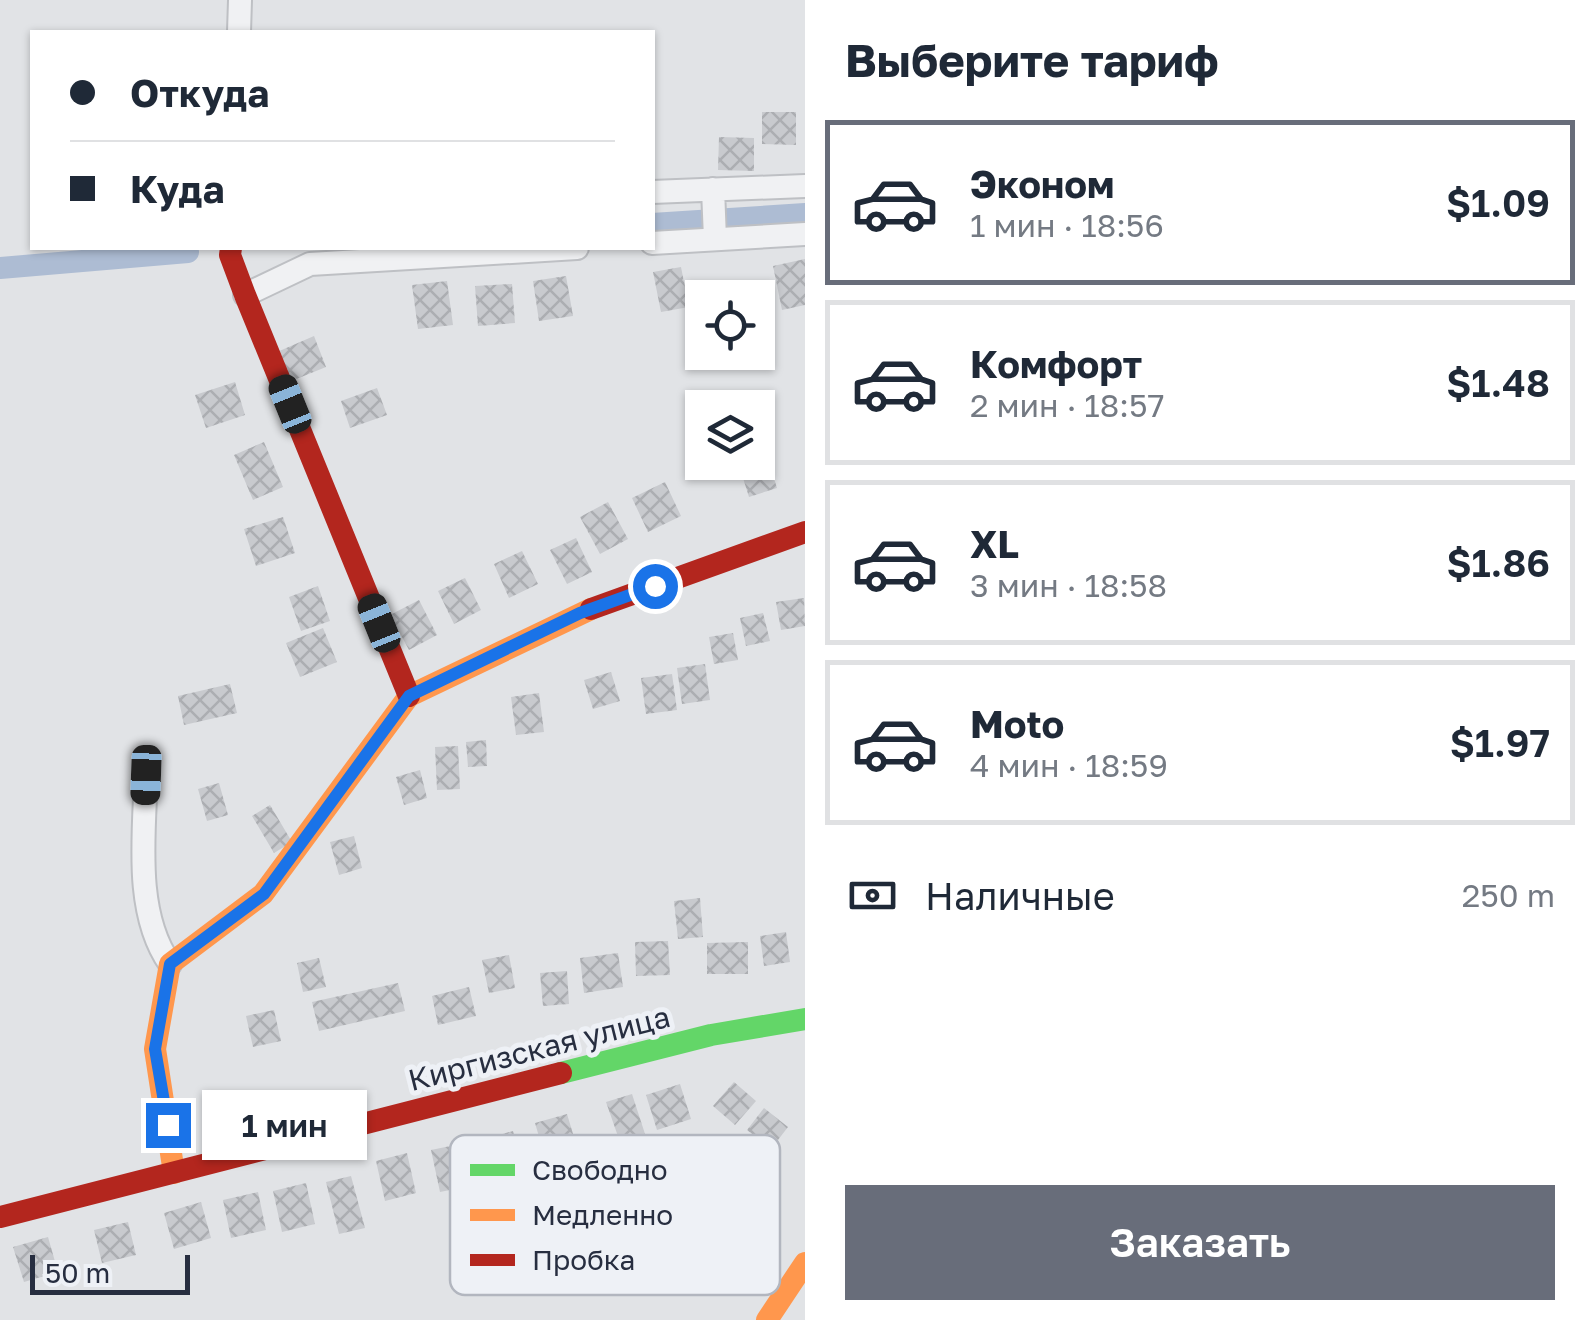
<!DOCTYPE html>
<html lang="ru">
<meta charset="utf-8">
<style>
body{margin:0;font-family:"Golos Text",sans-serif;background:#f6f6f7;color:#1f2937;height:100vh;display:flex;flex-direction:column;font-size:38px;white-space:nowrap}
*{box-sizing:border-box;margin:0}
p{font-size:32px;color:#747a83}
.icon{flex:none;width:55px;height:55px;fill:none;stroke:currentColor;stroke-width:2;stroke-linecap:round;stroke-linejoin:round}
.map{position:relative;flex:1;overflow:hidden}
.sheet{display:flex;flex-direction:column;background:#fff;width:790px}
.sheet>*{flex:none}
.guide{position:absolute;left:30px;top:30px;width:625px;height:220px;border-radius:0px;box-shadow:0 2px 8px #0004;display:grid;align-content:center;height:220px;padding:0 40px;background:#fff}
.fabs{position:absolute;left:685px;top:280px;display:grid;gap:20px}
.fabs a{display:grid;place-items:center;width:90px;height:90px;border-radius:0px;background:#fff;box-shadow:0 2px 8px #0004;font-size:50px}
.scale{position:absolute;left:30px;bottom:25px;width:160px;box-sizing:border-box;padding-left:10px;border:5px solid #272e40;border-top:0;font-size:28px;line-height:35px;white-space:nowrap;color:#272e40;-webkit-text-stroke:8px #eef1f6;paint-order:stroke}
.end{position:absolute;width:45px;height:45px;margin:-22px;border:12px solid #1a73e8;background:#fff;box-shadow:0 0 0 5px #fff}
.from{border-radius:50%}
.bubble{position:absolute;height:70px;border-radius:0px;background:#fff;box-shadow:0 2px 8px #0004;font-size:32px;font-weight:600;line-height:70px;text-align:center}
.car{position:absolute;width:30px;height:60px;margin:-30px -15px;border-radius:12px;box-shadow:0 0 8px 2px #0007;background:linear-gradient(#222 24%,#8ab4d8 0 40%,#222 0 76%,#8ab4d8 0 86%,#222 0)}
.guide b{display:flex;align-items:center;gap:35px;height:95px;font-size:38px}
.guide b+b{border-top:2px solid #e0e1e3}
.guide i{width:25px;height:25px;background:#1f2937}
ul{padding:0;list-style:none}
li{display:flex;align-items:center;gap:30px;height:165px;margin:0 20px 15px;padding:0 20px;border:5px solid #e0e1e3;border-radius:0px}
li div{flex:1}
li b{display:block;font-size:38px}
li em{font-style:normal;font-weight:600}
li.current{border-color:#686d7a}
li>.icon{width:90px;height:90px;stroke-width:1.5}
h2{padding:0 40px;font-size:45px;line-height:120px}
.pay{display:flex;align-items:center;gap:25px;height:110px;padding:0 40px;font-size:38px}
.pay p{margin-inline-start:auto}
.button{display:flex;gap:20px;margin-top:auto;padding:20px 40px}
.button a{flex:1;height:115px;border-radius:0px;background:#686d7a;color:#fff;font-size:40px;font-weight:600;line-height:115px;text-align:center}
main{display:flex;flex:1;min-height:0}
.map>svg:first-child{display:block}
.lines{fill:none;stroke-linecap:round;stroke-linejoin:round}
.canal{stroke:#adbcd3;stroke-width:22}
.building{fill:url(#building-cross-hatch)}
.street-casing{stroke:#bec0c4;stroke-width:26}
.street{stroke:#f0f1f3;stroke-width:22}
.fast{stroke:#63d668;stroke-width:22}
.slow{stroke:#ff974d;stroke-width:22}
.jam{stroke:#b3261e;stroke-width:22}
.route{stroke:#1a73e8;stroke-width:12}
.labels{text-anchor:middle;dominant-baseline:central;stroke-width:10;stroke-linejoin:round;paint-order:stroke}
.street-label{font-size:30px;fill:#272e40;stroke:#eef1f6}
.key{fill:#eef1f6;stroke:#b2b6bf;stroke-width:2.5}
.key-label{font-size:28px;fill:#272e40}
</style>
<main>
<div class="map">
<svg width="805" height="1320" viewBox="0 0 805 1320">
<defs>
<pattern id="building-cross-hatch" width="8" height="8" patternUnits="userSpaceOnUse" patternTransform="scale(2.5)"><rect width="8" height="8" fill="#c8cace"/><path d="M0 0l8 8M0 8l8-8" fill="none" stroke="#acaeb2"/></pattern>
</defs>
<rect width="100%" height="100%" fill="#e1e3e6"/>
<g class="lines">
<path class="canal" d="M652 224 805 214
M0 268 188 252"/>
</g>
<path class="building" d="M762 112H796V145L762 144Z
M719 137 754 138V171L718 170Z
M805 259V305L782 310 773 266Z
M681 267 689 307 661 312 653 272Z
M566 276 573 316 539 321 533 281Z
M447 281 453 325 418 329 412 285Z
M512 284 515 323 478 326 475 286Z
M314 336 326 367 289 382 277 352Z
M235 382 245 415 206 428 195 395Z
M377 388 387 415 350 428 341 401Z
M264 442 283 487 253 500 234 455Z
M765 450 777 488 749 497 738 462H758V452Z
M665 482 681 516 648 532 632 498Z
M608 502 628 539 600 554 580 517Z
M283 517 295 553 256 566 244 529Z
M576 538 592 572 567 584 550 550Z
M522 551 538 584 509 598 494 564Z
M465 578 481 610 454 624 438 591Z
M318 586 330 621 301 631 289 597Z
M804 598 805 626 781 630 776 602Z
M419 600 437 635 409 650 390 615Z
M763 613 770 641 746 646 740 618Z
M323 628 337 662 300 677 286 643Z
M733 633 738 660 714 664 709 637Z
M705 664 710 700 682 704 677 668Z
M611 672 620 701 593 709 584 680Z
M672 674 677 710 646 714 641 678Z
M230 684 237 713 184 725 178 696Z
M539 693 544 732 516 735 511 697Z
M486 740 487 766 468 767 466 742Z
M458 746 460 789 437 790 435 747Z
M420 770 427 798 404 805 396 777Z
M219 783 228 815 207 821 198 789Z
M270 805 292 842 274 853 252 816Z
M354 836 362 868 339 875 330 842Z
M700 898 703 937 678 939 674 901Z
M786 932 790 962 764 966 760 936Z
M668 941 670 975 636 976 635 942Z
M748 942V974H707V943Z
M618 953 623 987 584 993 580 958Z
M509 955 515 988 489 993 482 960Z
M319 958 326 987 303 992 297 963Z
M567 971 569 1004 543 1006 540 973Z
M398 983 405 1011 319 1031 312 1002Z
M469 987 476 1016 438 1025 432 996Z
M274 1010 281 1041 253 1047 246 1016Z
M734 1082 756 1101 735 1125 713 1106Z
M680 1084 691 1119 657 1130 646 1095Z
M632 1094 646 1137 621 1145 606 1102Z
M764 1108 788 1127 771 1149 747 1130Z
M567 1114 577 1147 545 1157 535 1123Z
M513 1131 521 1160 490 1168 482 1140Z
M465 1143 474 1185 440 1192 431 1150Z
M407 1153 416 1193 385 1201 376 1161Z
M351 1176 365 1228 339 1234 326 1182Z
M306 1183 315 1224 282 1232 273 1191Z
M258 1192 266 1230 231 1238 223 1200Z
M201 1202 211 1238 174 1249 164 1213Z
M128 1222 136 1255 102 1263 94 1230Z
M48 1237 58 1272 24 1282 13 1247Z"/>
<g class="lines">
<defs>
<path id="street" d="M239 32 240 0
M713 189 715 239
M652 192 805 186
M652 243 805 234
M245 295 310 264 577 248
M146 775C144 835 134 913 170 964"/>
</defs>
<use href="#street" class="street-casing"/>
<use href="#street" class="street"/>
<path class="fast" d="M561 1073 711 1035 805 1019"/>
<path class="slow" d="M174 1173 155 1049 170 964 263 894 409 696 591 609
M767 1320 805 1263"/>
<path class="jam" d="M231 248 230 255 245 295 409 696
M591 609 805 532
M0 1217 561 1073"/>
</g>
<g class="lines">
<path class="route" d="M168 1125 155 1049 170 964 264 894 409 696 580 613 655 586"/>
</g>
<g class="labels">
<g class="street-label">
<text transform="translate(539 1048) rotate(-14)">Киргизская улица</text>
</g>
</g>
<rect x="450" y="1135" width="330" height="160" rx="15" class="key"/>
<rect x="470" y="1164" width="45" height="12" fill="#63d668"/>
<rect x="470" y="1209" width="45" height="12" fill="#ff974d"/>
<rect x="470" y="1254" width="45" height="12" fill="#b3261e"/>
<g class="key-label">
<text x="532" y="1180">Свободно</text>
<text x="532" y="1225">Медленно</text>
<text x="532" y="1270">Пробка</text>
</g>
</svg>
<div class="fabs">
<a><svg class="icon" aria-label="locate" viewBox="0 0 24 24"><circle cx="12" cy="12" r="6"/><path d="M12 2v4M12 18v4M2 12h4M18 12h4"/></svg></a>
<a><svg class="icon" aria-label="layers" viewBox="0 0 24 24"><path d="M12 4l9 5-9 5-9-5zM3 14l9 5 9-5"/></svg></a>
</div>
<div class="scale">50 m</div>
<i class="end from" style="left:655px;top:586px"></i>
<i class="end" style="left:168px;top:1125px"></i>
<div class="bubble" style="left:202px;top:1090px;width:165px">1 мин</div>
<i class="car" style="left:290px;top:404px;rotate:338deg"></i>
<i class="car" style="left:379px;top:623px;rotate:338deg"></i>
<i class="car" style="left:146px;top:775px;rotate:182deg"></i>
<div class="guide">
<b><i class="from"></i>Откуда</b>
<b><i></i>Куда</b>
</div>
</div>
<section class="sheet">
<h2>Выберите тариф</h2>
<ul>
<li class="current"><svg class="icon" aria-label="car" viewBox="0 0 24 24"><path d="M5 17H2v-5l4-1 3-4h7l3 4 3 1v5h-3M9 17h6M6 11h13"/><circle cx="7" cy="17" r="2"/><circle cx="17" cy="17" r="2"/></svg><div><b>Эконом</b><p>1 мин · 18:56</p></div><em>$1.09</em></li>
<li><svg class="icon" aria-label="car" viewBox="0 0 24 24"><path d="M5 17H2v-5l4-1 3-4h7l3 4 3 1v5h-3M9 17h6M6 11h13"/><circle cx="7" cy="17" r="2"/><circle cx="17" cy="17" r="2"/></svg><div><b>Комфорт</b><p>2 мин · 18:57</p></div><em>$1.48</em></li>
<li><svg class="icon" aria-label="car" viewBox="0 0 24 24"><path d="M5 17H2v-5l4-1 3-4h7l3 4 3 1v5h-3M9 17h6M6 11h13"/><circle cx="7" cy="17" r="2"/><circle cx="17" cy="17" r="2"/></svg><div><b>XL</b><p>3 мин · 18:58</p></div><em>$1.86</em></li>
<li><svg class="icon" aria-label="car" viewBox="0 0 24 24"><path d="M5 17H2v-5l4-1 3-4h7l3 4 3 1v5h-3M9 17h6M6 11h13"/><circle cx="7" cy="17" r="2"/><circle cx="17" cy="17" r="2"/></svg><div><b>Moto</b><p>4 мин · 18:59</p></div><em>$1.97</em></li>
</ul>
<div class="pay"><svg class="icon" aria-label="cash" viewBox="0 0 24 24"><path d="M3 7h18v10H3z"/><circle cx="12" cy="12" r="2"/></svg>Наличные<p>250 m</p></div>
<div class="button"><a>Заказать</a></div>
</section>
</main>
